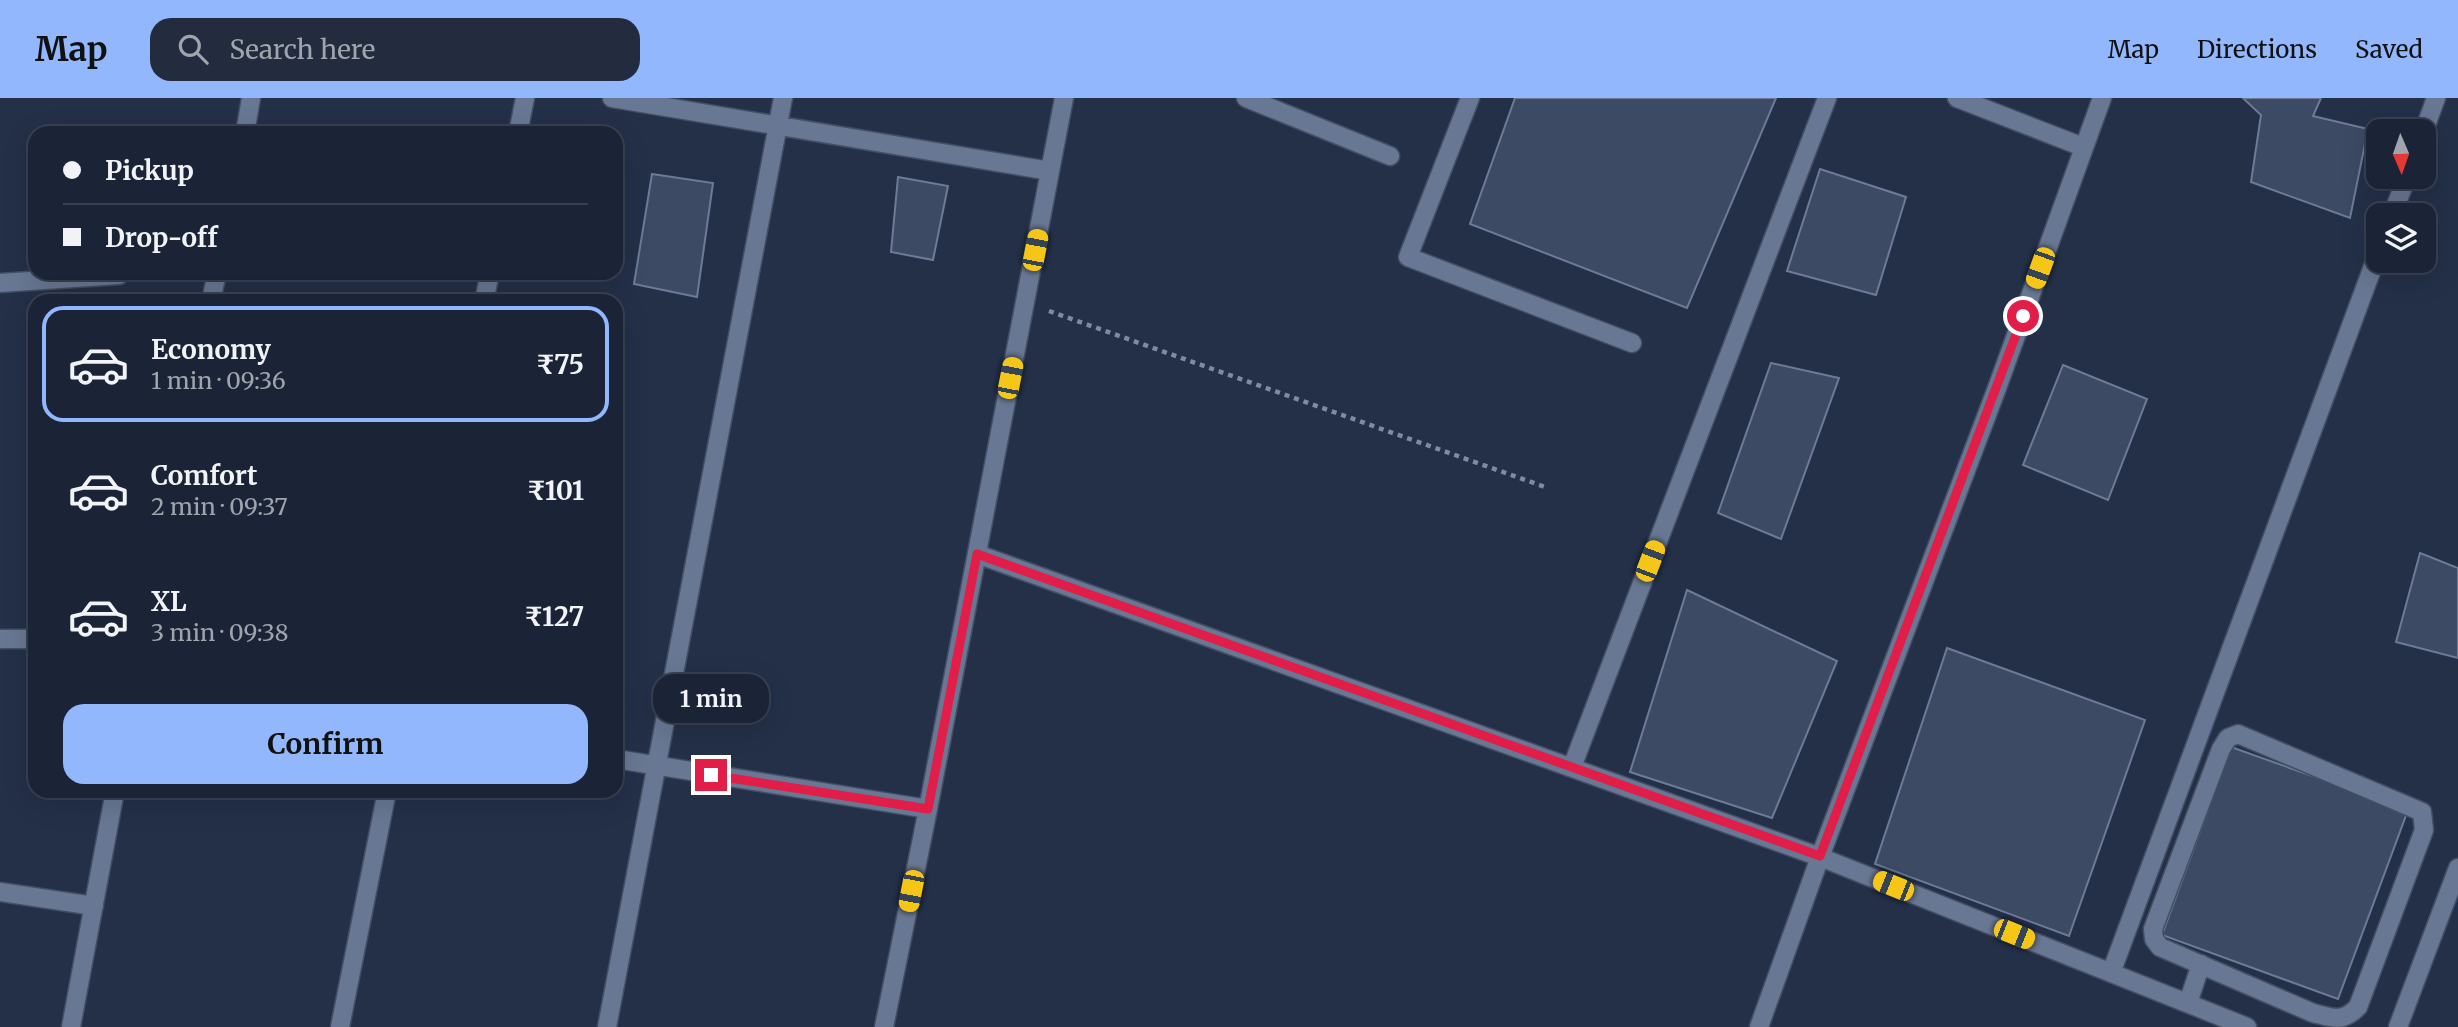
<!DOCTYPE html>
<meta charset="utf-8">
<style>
body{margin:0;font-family:Merriweather,serif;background:#232c3e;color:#f1f3f6;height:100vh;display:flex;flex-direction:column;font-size:26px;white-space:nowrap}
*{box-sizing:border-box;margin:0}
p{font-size:23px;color:#9fa4ad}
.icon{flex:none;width:38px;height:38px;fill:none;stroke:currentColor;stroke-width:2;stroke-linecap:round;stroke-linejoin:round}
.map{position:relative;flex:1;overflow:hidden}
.side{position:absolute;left:28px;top:196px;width:595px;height:504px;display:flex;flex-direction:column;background:#1a2436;border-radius:21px;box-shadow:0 7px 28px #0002,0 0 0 2px #384151}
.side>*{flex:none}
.top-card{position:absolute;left:28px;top:28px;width:595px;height:154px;border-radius:21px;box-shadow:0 7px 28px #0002,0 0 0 2px #384151;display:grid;align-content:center;height:154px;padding:0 35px;background:#1a2436}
.needle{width:46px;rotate:178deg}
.buttons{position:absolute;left:2366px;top:21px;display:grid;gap:14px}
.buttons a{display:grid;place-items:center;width:70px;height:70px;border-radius:14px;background:#1a2436;box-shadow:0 7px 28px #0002,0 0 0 2px #384151;font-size:35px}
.end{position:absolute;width:32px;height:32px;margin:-16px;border:9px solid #e11d48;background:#fff;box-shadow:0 0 0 4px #fff}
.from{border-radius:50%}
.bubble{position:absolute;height:49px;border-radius:21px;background:#1a2436;box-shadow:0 7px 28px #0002,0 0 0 2px #384151;font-size:23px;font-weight:700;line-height:49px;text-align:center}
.car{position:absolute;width:21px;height:42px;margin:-21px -10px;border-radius:9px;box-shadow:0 0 5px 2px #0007;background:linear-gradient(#f5c518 24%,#345 0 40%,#f5c518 0 76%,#345 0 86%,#f5c518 0)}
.top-card b{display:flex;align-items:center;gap:24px;height:66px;font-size:26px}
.top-card b+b{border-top:2px solid #384151}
.top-card i{width:18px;height:18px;background:#f1f3f6}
ul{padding:12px 0 0;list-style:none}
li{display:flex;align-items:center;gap:21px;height:116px;margin:0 14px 10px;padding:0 21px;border:4px solid transparent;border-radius:21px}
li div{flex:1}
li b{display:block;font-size:26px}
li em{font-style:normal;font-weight:700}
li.active{border-color:#92b7fd}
li>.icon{width:63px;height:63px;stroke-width:1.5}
.action{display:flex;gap:14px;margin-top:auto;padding:14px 35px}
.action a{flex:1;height:80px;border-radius:21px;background:#92b7fd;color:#111;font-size:28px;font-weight:700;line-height:80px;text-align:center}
header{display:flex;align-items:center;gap:42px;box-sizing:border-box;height:98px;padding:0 35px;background:#92b7fd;color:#111}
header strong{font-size:33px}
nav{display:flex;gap:38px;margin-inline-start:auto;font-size:24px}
.search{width:490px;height:63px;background:#232c3e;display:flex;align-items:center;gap:18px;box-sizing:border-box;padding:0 24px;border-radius:21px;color:#9fa4ad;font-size:26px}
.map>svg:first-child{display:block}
.building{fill:#3c4a64;stroke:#6c7b97;stroke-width:2}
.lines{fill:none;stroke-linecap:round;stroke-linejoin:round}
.lane-casing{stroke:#434e63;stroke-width:21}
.street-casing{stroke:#434e63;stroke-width:21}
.path{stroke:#808b9f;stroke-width:4.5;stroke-dasharray:5 5;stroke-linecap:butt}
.lane{stroke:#687793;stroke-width:18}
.street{stroke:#687793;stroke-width:18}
.route{stroke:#e11d48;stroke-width:9}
</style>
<header>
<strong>Map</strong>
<div class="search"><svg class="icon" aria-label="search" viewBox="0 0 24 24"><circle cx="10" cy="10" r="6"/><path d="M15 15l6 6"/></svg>Search here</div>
<nav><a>Map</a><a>Directions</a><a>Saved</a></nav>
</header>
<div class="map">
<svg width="2458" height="929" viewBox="0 0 2458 929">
<rect width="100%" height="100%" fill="#233048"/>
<path class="building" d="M1515 0H1776L1687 210 1470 126Z
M2243 0H2321L2313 18 2368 31 2350 120 2251 84 2261 17Z
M1820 71 1906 99 1876 197 1787 173Z
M652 76 713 85 697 199 634 186Z
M898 79 948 88 933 162 891 154Z
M1771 265 1839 280 1781 441 1718 415Z
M2063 267 2147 301 2108 402 2023 367Z
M2420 455 2458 470V560L2396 544Z
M1687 492 1837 563 1772 720 1630 674Z
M1947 550 2145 622 2069 838 1875 766Z
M2231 649 2408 712 2338 901 2162 837Z"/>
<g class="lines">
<defs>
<path id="lane" d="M1470 0 1408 159 1632 245"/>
<path id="street" d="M612 0 1050 73
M1246 0 1390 58
M1957 0 2083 49
M2424 33 2436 0
M245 35 251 0
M518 35 525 0
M2392 117 2407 79
M0 185 119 177
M211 203 217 175
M484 203 490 175
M977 456 1820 759 2247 929
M0 541H35
M2238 636 2422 714 2424 732 2358 909C2342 925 2333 920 2313 915L2160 849 2154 841 2153 831 2221 651 2228 640Z
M616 661 928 711
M1572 669 1827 0
M0 794 94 808
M2111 875 2378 155
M2188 905 2201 866
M71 929 115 693
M340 929 387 693
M607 929 783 0
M884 929 928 711 1064 0
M1759 929 1820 759 1997 290 2102 0
M2398 929 2458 770"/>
</defs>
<use href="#lane" class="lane-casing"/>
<use href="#street" class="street-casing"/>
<path class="path" d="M1049 213 1548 390"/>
<use href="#lane" class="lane"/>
<use href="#street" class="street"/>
</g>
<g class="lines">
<path class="route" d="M711 677 928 711 977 456 1820 758 2023 218"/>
</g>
</svg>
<div class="buttons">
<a><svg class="needle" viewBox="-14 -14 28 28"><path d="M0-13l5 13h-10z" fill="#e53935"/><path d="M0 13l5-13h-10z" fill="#9fa4ad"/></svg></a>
<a><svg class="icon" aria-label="layers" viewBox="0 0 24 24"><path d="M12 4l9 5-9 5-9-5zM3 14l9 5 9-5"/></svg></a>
</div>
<i class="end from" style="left:2023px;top:218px"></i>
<i class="end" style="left:711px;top:677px"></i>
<div class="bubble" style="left:653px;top:576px;width:116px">1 min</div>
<i class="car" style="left:1035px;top:152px;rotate:11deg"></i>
<i class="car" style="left:2040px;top:170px;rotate:200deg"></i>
<i class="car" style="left:1010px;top:280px;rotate:11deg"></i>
<i class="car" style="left:1650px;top:463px;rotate:21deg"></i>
<i class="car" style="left:1893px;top:788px;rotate:292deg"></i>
<i class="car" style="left:911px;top:793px;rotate:191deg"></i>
<i class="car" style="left:2014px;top:836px;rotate:112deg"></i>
<div class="top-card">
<b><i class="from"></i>Pickup</b>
<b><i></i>Drop-off</b>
</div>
<section class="side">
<ul>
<li class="active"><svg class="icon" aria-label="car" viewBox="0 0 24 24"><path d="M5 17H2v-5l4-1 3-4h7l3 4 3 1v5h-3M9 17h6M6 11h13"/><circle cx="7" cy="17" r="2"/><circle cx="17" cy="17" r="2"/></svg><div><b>Economy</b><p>1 min · 09:36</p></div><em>₹75</em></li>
<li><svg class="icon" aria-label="car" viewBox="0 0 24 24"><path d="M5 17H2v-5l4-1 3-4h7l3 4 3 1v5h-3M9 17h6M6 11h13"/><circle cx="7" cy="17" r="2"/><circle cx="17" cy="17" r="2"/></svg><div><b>Comfort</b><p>2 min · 09:37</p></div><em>₹101</em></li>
<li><svg class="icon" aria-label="car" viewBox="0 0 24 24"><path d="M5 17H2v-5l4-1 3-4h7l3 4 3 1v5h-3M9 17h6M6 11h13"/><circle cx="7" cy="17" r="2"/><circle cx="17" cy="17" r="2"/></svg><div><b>XL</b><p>3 min · 09:38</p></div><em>₹127</em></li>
</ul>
<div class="action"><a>Confirm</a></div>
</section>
</div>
